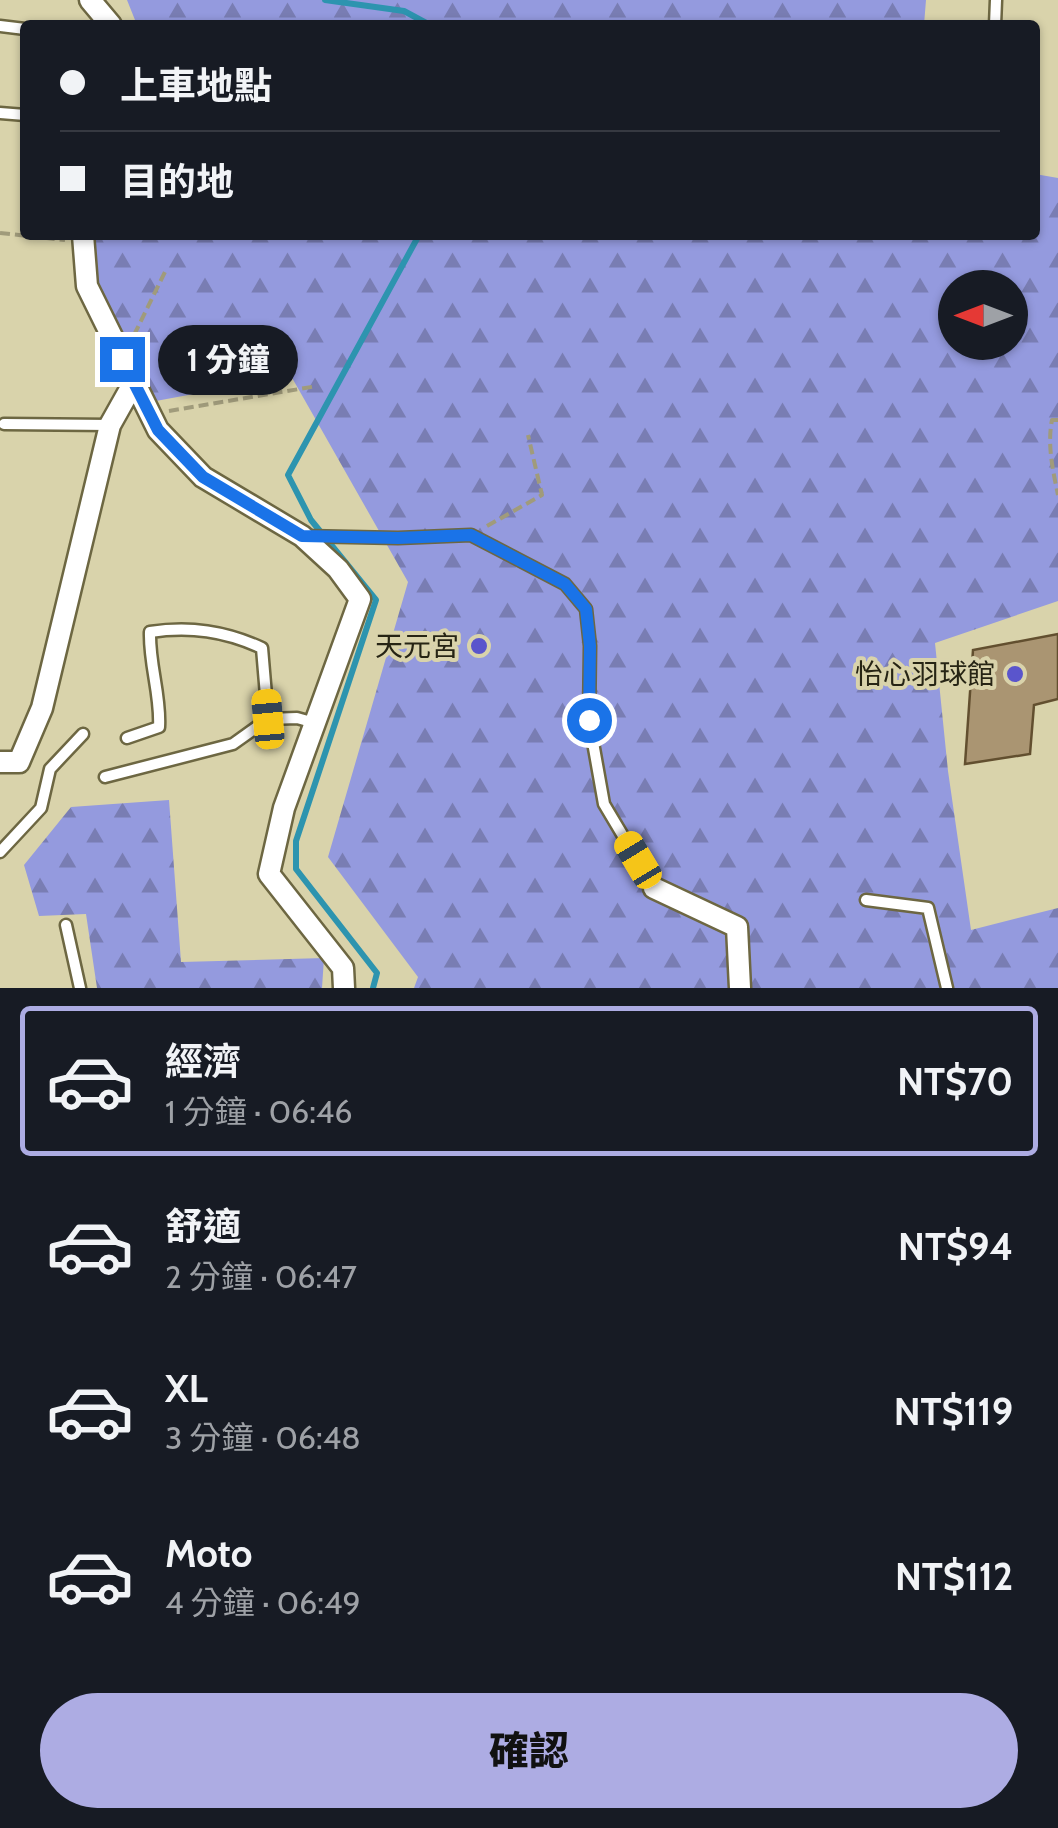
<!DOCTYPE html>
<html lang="zh-TW">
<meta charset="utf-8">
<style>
body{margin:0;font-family:Cabin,"Noto Sans TC",sans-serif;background:#20242c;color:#f1f3f6;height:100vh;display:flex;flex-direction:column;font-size:38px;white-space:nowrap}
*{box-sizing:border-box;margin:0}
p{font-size:32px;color:#9ea1a6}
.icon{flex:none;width:55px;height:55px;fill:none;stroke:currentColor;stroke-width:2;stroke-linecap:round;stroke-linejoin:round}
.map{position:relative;height:988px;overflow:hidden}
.sheet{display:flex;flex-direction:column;background:#171b24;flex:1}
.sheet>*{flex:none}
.hud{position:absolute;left:20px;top:20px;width:1020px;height:220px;border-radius:10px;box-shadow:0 2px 8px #0004;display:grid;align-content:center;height:220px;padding:0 40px;background:#171b24}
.needle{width:65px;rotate:270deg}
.buttons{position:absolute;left:938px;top:270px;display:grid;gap:20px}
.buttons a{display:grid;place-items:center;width:90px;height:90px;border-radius:50%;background:#171b24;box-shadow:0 2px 8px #0004;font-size:50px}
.end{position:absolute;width:45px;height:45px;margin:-22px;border:12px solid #1a73e8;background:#fff;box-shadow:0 0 0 5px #fff}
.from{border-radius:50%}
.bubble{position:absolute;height:70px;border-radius:35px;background:#171b24;box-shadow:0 2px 8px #0004;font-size:32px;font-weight:800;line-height:70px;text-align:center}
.car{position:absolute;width:30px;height:60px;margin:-30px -15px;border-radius:12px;box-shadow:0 0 8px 2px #0007;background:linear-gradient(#f5c518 24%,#345 0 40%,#f5c518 0 76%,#345 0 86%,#f5c518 0)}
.hud b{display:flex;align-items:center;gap:35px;height:95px;font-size:38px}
.hud b+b{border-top:2px solid #363941}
.hud i{width:25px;height:25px;background:#f1f3f6}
ul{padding:18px 0 0;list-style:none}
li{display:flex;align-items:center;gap:30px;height:150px;margin:0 20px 15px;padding:0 20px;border:5px solid transparent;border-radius:10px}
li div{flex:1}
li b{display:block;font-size:38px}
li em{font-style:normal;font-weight:800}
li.selected{border-color:#adace3}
li>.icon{width:90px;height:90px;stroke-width:1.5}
.primary-button{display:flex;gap:20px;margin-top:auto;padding:20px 40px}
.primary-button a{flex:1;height:115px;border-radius:60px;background:#adace3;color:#111;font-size:40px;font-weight:800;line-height:115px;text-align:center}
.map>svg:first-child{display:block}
.forest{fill:url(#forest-firs);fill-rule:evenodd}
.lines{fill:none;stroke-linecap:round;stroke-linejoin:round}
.stream{stroke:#2d94af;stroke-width:6}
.building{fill:#aa9572;stroke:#624f2f;stroke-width:2.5}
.lane-casing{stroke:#6d6742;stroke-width:15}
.street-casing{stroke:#6d6742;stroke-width:25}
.path{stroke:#a09b7b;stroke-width:4;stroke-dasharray:10 5;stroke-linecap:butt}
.lane{stroke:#fff;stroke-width:10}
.street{stroke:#fff;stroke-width:20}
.route{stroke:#1a73e8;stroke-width:12}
.poi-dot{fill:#5a55cc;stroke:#d9d3ab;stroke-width:4}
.labels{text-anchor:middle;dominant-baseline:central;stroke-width:8;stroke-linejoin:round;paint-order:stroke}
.poi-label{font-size:28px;fill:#262414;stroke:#d9d3ab;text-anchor:end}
</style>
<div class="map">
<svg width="1058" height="988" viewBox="0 0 1058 988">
<defs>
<pattern id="forest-firs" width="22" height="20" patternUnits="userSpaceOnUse" patternTransform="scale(2.5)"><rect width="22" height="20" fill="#949ade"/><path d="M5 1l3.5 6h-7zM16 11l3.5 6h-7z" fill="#797db3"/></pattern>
</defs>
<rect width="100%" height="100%" fill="#d9d3ab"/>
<path class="forest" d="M127 0H926L924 25H137Z
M1035 174 1058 178V601L935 643 948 771 971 930 1058 908V988H414L418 977 328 857 408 582 291 376 145 403 89 273 97 235H1035ZM955 288H1010V342H955Z
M169 800 181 962 324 958 322 988H97L86 914 39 916 24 865 71 807Z"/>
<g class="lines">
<path class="stream" d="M325 0 404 11 430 25
M373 988 377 973 296 869V841L376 600 311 520 288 475 419 235"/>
</g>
<path class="building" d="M1058 634V699L1034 705 1030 754 965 764 973 650Z"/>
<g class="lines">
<defs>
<path id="lane" d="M995 25 996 0
M0 26 25 29
M0 113 25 115
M4 424 110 425
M303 536 398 538 471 535 565 584 586 609 590 646 589 720 604 804 654 888
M127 738 159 727C161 695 149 665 150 632 190 626 225 631 262 648L268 719
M105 777 233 744 268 719 297 718 315 723
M0 852 41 808 50 769 83 734
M866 900 928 908 947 988
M66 925 80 988"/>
<path id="street" d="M90 0 111 25
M83 235 87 286 158 430 203 477 302 536 338 569 360 599 284 808 269 874 343 968 344 988
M0 762H19L42 708 110 425 133 384
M654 888 737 927 740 988"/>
</defs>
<use href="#lane" class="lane-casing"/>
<use href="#street" class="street-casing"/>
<path class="path" d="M0 233 65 240
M134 335 165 272
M169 411 317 386
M1058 420H1052C1047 445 1053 471 1058 495
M487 526 542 495 528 435"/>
<use href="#lane" class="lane"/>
<use href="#street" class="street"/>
</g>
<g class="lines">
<path class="route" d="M122 359 158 430 203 477 302 536 398 538 471 535 565 584 586 609 590 646 589 720"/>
</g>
<g class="poi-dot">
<circle cx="479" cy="646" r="10"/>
<circle cx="1015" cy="674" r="10"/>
</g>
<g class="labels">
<g class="poi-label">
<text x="459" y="646">天元宮</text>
<text x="995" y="674">怡心羽球館</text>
</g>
</g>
</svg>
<div class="buttons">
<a><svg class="needle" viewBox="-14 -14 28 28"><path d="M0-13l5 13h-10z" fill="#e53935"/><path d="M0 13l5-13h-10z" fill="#9ea1a6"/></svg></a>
</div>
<i class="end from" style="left:589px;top:720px"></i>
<i class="end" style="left:122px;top:359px"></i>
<div class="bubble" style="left:158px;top:325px;width:140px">1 分鐘</div>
<i class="car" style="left:268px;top:719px;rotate:355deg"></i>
<i class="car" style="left:638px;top:860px;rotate:329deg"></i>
<div class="hud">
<b><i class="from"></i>上車地點</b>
<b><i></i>目的地</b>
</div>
</div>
<section class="sheet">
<ul>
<li class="selected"><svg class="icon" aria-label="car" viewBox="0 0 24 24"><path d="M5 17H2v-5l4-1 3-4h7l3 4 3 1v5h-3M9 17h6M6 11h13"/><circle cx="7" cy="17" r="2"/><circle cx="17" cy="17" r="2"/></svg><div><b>經濟</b><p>1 分鐘 · 06:46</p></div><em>NT$70</em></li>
<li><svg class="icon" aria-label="car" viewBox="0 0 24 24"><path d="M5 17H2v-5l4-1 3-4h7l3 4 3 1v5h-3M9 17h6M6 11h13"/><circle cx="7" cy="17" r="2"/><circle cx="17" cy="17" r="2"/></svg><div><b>舒適</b><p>2 分鐘 · 06:47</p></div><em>NT$94</em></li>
<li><svg class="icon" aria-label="car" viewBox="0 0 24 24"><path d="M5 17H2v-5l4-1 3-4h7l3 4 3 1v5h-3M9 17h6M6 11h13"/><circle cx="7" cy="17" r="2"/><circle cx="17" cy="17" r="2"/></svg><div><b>XL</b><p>3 分鐘 · 06:48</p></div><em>NT$119</em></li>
<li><svg class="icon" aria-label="car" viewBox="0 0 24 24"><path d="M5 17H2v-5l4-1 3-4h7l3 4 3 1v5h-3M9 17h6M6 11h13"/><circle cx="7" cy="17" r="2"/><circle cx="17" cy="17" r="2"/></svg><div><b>Moto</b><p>4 分鐘 · 06:49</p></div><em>NT$112</em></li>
</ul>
<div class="primary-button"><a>確認</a></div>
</section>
